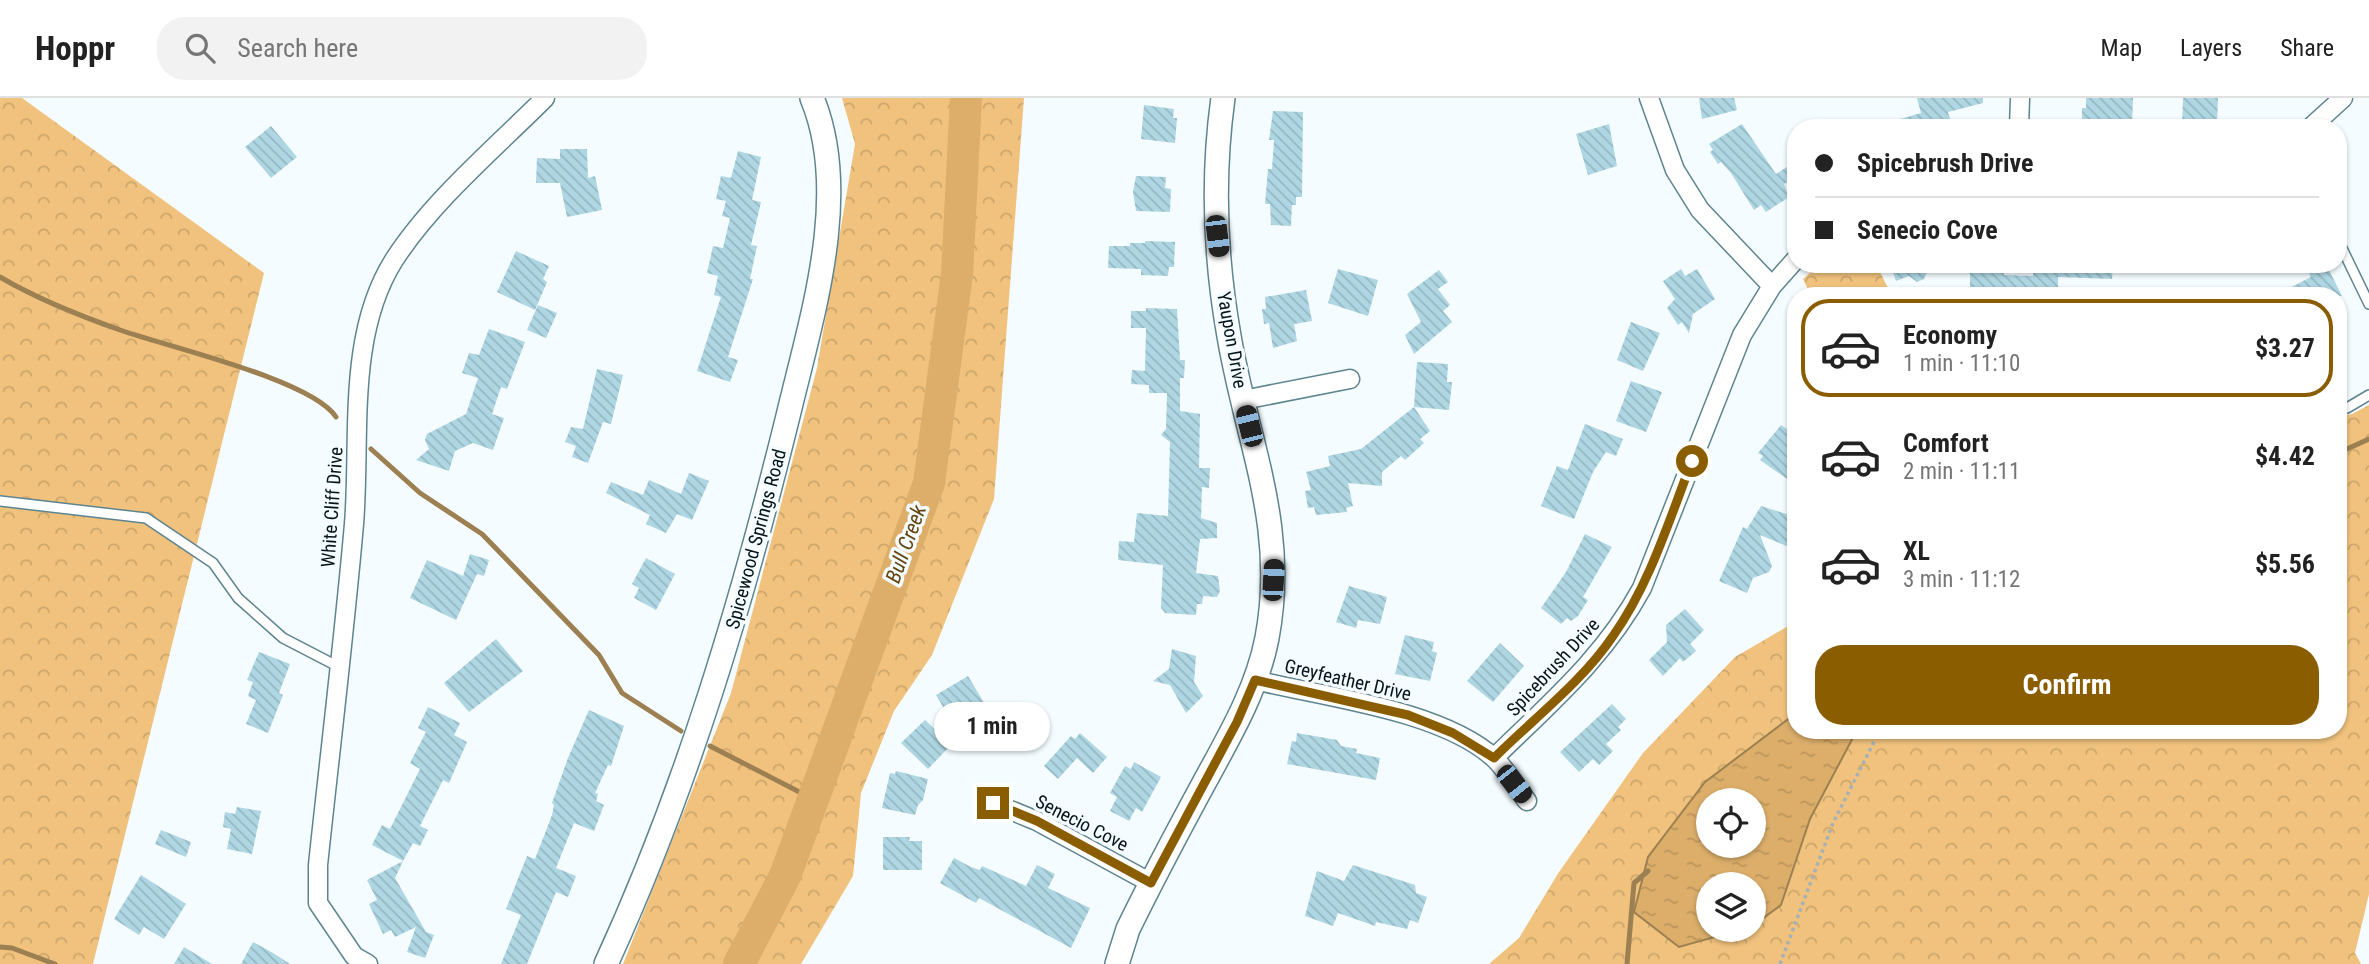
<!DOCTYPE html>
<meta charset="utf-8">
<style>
body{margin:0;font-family:"Roboto Condensed",sans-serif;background:#f2f2f2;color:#222;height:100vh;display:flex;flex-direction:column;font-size:26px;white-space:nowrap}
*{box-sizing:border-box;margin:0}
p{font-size:23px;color:#767676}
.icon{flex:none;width:38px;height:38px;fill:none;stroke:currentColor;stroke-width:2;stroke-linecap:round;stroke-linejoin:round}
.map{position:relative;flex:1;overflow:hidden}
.side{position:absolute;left:1787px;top:189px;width:560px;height:452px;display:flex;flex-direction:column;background:#fff;border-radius:28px;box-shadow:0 2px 5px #0004}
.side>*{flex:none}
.guide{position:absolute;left:1787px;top:21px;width:560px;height:154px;border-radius:28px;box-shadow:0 2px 5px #0004;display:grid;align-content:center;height:154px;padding:0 28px;background:#fff}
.controls{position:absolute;left:1696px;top:690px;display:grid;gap:14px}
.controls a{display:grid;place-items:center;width:70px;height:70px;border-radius:50%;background:#fff;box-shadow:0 2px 5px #0004;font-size:35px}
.end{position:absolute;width:32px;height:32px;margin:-16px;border:9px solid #8a5d00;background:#fff;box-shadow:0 0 0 4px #fff}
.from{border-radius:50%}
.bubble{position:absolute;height:49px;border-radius:24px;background:#fff;box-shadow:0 2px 5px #0004;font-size:23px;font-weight:700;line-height:49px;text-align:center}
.car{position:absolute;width:21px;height:42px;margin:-21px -10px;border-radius:9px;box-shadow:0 0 5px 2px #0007;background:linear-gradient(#222 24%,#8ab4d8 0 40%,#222 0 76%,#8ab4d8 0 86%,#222 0)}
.guide b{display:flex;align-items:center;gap:24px;height:66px;font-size:26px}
.guide b+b{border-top:2px solid #e0e0e0}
.guide i{width:18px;height:18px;background:#222}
ul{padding:12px 0 0;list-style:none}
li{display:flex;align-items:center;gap:21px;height:98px;margin:0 14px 10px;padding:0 14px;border:4px solid transparent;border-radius:28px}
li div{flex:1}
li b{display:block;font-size:26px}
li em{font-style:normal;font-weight:700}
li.current{border-color:#8a5d00}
li>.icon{width:63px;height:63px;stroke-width:1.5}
.button{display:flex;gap:14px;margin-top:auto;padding:14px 28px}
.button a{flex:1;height:80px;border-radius:28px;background:#8a5d00;color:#fff;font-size:28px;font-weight:700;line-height:80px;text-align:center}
header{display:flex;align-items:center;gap:42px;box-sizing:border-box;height:98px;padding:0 35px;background:#fff;border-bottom:2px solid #e0e0e0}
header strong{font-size:33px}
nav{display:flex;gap:38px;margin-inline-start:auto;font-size:24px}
.search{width:490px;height:63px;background:#f2f2f2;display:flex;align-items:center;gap:18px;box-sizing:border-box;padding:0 24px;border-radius:28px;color:#767676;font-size:26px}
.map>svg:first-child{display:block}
.forest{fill:url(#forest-crowns);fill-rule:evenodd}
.water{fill:url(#water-ripples);stroke:#9c8052;stroke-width:2;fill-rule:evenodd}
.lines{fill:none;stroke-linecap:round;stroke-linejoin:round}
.stream{stroke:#9c8052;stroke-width:5}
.river{stroke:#dcae6a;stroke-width:32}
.building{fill:url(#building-back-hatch)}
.lane-casing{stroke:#5e848f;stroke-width:12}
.street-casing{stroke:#5e848f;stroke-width:21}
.secondary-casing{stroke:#5e848f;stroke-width:26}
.path{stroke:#a7b1b5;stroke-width:3.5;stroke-dasharray:3.5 3.5;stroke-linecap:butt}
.lane{stroke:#fff;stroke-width:9}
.street{stroke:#fff;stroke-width:18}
.secondary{stroke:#fff;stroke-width:23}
.route{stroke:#8a5d00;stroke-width:9}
.labels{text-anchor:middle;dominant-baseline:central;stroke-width:7;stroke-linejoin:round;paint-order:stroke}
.street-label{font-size:19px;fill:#061419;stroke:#f4fcff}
.water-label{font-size:21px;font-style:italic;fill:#64450f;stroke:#f4fcff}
</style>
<header>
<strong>Hoppr</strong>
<div class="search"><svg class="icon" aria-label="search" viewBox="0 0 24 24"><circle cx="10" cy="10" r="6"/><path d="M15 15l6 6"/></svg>Search here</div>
<nav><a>Map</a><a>Layers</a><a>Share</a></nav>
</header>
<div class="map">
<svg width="2369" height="866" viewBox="0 0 2369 866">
<defs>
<pattern id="forest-crowns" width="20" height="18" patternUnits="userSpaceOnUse" patternTransform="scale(1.75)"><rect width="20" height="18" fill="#f0c27d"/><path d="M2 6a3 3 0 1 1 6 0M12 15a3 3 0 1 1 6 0" fill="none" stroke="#cca66b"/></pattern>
<pattern id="water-ripples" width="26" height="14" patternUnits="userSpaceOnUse" patternTransform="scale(1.75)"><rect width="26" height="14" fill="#dcae6a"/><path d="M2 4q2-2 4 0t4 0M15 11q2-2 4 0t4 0" fill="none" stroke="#bb955b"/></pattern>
<pattern id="building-back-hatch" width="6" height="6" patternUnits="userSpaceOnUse" patternTransform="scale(1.75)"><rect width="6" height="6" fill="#afd7e3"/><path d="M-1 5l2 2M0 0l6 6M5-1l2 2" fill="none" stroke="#95b8c2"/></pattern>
</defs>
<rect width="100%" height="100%" fill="#f4fcff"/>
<path class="forest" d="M0 0H22L264 175 93 866H0Z
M842 0H1024L994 401 932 557 894 613 861 695 853 778 801 866H623L731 595 817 270 855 46Z
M1820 166H1876L1892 198H1811L1803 181Z
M2369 307V796L2355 855 2361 866H1489L1519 840 1559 774 1643 655 1735 559 1795 524 1796 632H2338V319L2352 316ZM1708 702H1754V747H1708ZM1708 786H1754V831H1708Z"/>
<path class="water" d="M1795 616 1796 632H1857L1810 721 1781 807 1754 827V786H1708V831H1743L1679 849 1634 814 1648 759 1705 684ZM1708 702H1754V747H1708Z"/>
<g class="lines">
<path class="stream" d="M0 179C39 202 80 218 123 233 169 249 312 282 336 319
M371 351 420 395 482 436 599 557 622 595 681 633
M2338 355 2369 341
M710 648 813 701
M0 849 12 850 55 866
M1627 866 1634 785 1648 773"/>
<path class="river" d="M739 866 785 778 929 385 957 176 966 0"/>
</g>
<path class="building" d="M1699 0H1734L1737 12 1702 21Z
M1917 0H1983V5L1948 14 1951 24 1931 30H1883V26L1921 15Z
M2086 0H2133L2132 30H2082V10H2086Z
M2183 0H2218L2217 27 2182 30Z
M1144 7 1174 11 1173 20H1177L1175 45 1141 41Z
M1273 13 1303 14 1302 99H1296V107H1292L1291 128 1271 127 1270 106H1265L1268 71H1272L1274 42H1269Z
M1609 26 1617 68 1588 77 1576 36Z
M1742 26 1776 76 1796 63V79L1784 86 1789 99 1766 114 1761 107 1754 112 1731 75 1721 64 1718 66 1710 54 1713 52 1709 46Z
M271 28 297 59 271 80 245 49Z
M560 51H587L588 80 595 78 602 112 567 119 560 85H536L537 60 560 61Z
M738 53 761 59 752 102 761 104 751 147 757 148 750 181H753L728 259 738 262 730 284 697 273 721 199 714 197 718 178 707 175 713 148 723 150 730 120 722 118 726 103 716 101 721 78 731 80Z
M1136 78 1166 79 1165 90 1171 91 1170 114 1136 113 1133 94Z
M1145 143 1175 144 1174 169H1169L1168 178 1141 177V171L1108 170 1109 148H1130V145H1145Z
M516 153 549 168 543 181 547 184 535 212 497 194Z
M1890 166H1937V169L1928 172 1924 181 1917 184 1909 178 1896 183Z
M1970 166H2004V177L2033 178V174H2047V166H2113L2112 181 2058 179V198H1984V194H1970Z
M2323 166H2326L2342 198H2274L2311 179 2308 173Z
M1338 171 1378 182 1368 218 1328 205Z
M1681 171 1685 178 1697 171 1715 201 1693 216 1689 235 1682 224 1678 227 1667 210 1675 201 1663 183Z
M1439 172 1448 184 1438 191 1450 207 1443 213 1452 224 1414 256 1405 237 1421 224 1407 196Z
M1306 192 1312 223 1294 226 1297 243 1273 250 1269 225 1264 226 1262 211H1266L1265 199Z
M538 207 557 215 546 240 527 232Z
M1146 210 1177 211 1180 262H1185L1184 280H1180V313L1200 316 1199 370H1210L1209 390 1202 389 1201 420 1217 425V440L1200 441 1196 475 1218 478 1220 493 1217 499 1203 498 1202 506H1197L1196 517 1165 515 1161 510 1163 467 1118 462 1119 443 1134 444 1137 415 1168 418 1170 344 1161 337 1166 331 1167 295H1149V287L1131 286 1132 272 1145 273 1146 230H1131V213H1146Z
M1631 224 1660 235 1643 273 1617 262Z
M489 231 525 244 507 291 501 289 492 316 504 320 493 352 473 345 455 353 449 373 416 362 429 351 425 342 427 336 466 316 478 280 462 275 469 255 479 257Z
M1417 264 1448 266 1447 284H1452L1449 312 1414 309Z
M597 271 623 277 611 326 603 324 588 365 572 359 576 348 565 344 571 329 583 331Z
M1631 283 1662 294 1646 334 1616 323Z
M1414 309 1430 333 1420 341 1424 345 1405 362 1401 358 1382 374V388L1348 385 1353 408 1346 410 1347 414 1316 417 1314 409 1308 410 1305 393 1311 392 1306 374 1330 368 1328 358 1361 351Z
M1585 326 1623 341 1616 358 1606 354 1593 374 1574 421 1541 408 1557 368 1568 372Z
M1781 327 1796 337V387L1760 362 1763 358 1758 355Z
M689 375 709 383 692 422 677 416 666 435 646 426 650 417 606 395 611 384 643 397 649 382 681 396Z
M1761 408 1796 419V452L1760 437 1772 468 1769 474 1753 480 1747 495 1719 483 1743 429 1747 431Z
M1585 436 1612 449 1583 499 1588 502 1578 518 1571 523 1567 520 1561 526 1541 510 1566 474Z
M470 456 489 462 484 478 477 476 456 522 410 500 427 462 463 478Z
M646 460 675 476 656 512 634 500 639 490 632 486Z
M1349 488 1387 499 1380 526 1358 522 1356 530 1336 524Z
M1685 511 1704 532 1690 546 1696 553 1683 564 1680 560 1663 578 1649 562 1667 544 1666 527Z
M1405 537 1434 544 1432 553 1437 555 1430 583 1395 576Z
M496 541 523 573 469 614 444 585Z
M1500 545 1524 568 1493 604 1467 583Z
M1172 551 1196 558 1194 584 1203 598 1186 615 1170 587 1153 583 1169 571Z
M259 554 290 566 279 595 283 597 268 635 246 626 256 602 248 598 253 584 247 582Z
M968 578 992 618 960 637 936 597Z
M1013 605 1039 609 1043 614 1037 648 1007 643Z
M1612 606 1626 621 1618 629 1621 632 1606 646 1613 653 1599 667 1593 661 1579 674 1560 654Z
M428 609 460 625 454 637 467 644 449 685 443 682 420 728 428 732 420 748 413 745 403 763 372 747 382 727 390 731 420 671 410 665 426 634 418 630Z
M589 612 624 628 611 668 608 667 595 695 598 696 596 703 604 707 594 733 574 725 556 770 576 778 568 799 556 794 527 866H501L521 817 506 811 527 758 535 761 552 717 554 707 552 705 568 660Z
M925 622 951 647 928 671 901 645Z
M1080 635 1107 659 1093 675 1077 660 1058 681 1044 668 1071 638 1075 641Z
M1297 635 1337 642 1341 648 1357 651 1356 655 1380 660 1376 682 1287 666 1292 643 1296 644Z
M1134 664 1161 679 1142 714 1136 710 1129 723 1110 713 1117 699 1110 695 1125 668 1131 671Z
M896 673 928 681 923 702 918 707 915 717 882 710 890 675 895 676Z
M237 709 261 713 252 756 227 751 231 731 223 729 225 714 235 716Z
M161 732 191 744 186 759 155 746Z
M883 739H910L909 743H922V772H883Z
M954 760 971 769 980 772 982 768 1026 788 1037 767 1055 776 1048 790 1090 810 1071 850 979 800 976 805 940 785Z
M403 763 395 780 426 834 434 837 425 860 407 854 416 829 395 839 391 832 383 836 369 806 377 802 367 782Z
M1353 767 1415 787 1416 795 1427 799 1418 825 1410 822 1407 831 1376 824 1375 828 1338 815 1333 828 1305 818 1317 773 1344 783Z
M141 777 186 806 164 841 144 829 139 837 114 821Z
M253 844 273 855 290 866H241Z
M184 849 212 866H174Z"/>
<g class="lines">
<defs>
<path id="lane" d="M2338 142 2369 206
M2347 310 2369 297
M0 403 146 420 213 465 238 500 283 540 339 569"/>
<path id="street" d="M1649 0 1675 72 1700 112 1772 188
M2019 30 2020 0
M2310 30 2343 0
M1243 302 1350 281
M1255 582C1324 599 1441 612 1494 660 1506 671 1516 689 1527 703
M1494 660C1550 605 1604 560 1642 490L1742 237 1772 188 1796 161
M993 705 1037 723 1151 785
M368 866 354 858 318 805V767C330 654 344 540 354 426 361 340 346 238 394 162 432 103 495 50 545 0"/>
<path id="secondary" d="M606 866C687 690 742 505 788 318 811 221 852 96 812 0
M1117 866 1128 831C1152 782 1178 733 1204 685 1229 639 1257 592 1267 540 1288 428 1247 345 1229 238 1215 159 1212 79 1223 0"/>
</defs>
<use href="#lane" class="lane-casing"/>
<use href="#street" class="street-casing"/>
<use href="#secondary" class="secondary-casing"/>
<path class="path" d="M1780 866 1833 725 1878 636 1883 632"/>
<use href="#lane" class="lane"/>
<use href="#street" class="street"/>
<use href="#secondary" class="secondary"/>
</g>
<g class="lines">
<path class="route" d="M993 705 1037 723 1151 785 1237 624 1255 582 1408 617 1453 635 1494 660C1533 621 1582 584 1613 538 1650 486 1669 422 1692 363"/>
</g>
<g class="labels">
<g class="street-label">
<text transform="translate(1232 242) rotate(80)">Yaupon Drive</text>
<text transform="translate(332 409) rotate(-86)">White Cliff Drive</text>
<text transform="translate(756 441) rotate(-75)">Spicewood Springs Road</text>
<text transform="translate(1553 569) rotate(-47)">Spicebrush Drive</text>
<text transform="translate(1348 582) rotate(13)">Greyfeather Drive</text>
<text transform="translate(1082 725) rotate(27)">Senecio Cove</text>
</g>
<g class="water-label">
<text transform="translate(906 446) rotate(-70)">Bull Creek</text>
</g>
</g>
</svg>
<div class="controls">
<a><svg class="icon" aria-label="locate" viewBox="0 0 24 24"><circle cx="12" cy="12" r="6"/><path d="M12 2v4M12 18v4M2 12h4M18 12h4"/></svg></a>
<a><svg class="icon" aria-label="layers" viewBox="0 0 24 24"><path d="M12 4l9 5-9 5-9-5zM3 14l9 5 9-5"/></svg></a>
</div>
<i class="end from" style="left:1692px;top:363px"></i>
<i class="end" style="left:993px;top:705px"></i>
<div class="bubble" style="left:934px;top:604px;width:116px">1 min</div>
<i class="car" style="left:1217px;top:138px;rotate:173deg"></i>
<i class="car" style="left:1249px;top:328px;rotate:346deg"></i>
<i class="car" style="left:1273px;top:482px;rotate:3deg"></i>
<i class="car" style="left:1514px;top:686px;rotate:142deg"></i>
<div class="guide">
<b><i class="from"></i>Spicebrush Drive</b>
<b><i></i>Senecio Cove</b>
</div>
<section class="side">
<ul>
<li class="current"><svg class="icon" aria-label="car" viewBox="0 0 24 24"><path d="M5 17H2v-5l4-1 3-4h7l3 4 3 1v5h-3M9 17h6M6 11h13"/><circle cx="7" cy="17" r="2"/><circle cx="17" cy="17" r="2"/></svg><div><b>Economy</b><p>1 min · 11:10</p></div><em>$3.27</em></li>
<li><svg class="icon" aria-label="car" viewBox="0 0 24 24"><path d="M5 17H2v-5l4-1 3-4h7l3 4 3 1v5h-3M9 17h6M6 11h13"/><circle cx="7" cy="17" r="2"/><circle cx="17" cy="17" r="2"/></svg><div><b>Comfort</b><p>2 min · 11:11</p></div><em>$4.42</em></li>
<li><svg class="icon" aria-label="car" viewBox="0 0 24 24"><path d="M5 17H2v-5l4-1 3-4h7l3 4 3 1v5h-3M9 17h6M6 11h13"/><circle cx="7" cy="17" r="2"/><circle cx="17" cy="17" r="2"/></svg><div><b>XL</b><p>3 min · 11:12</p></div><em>$5.56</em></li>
</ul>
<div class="button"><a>Confirm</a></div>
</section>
</div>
